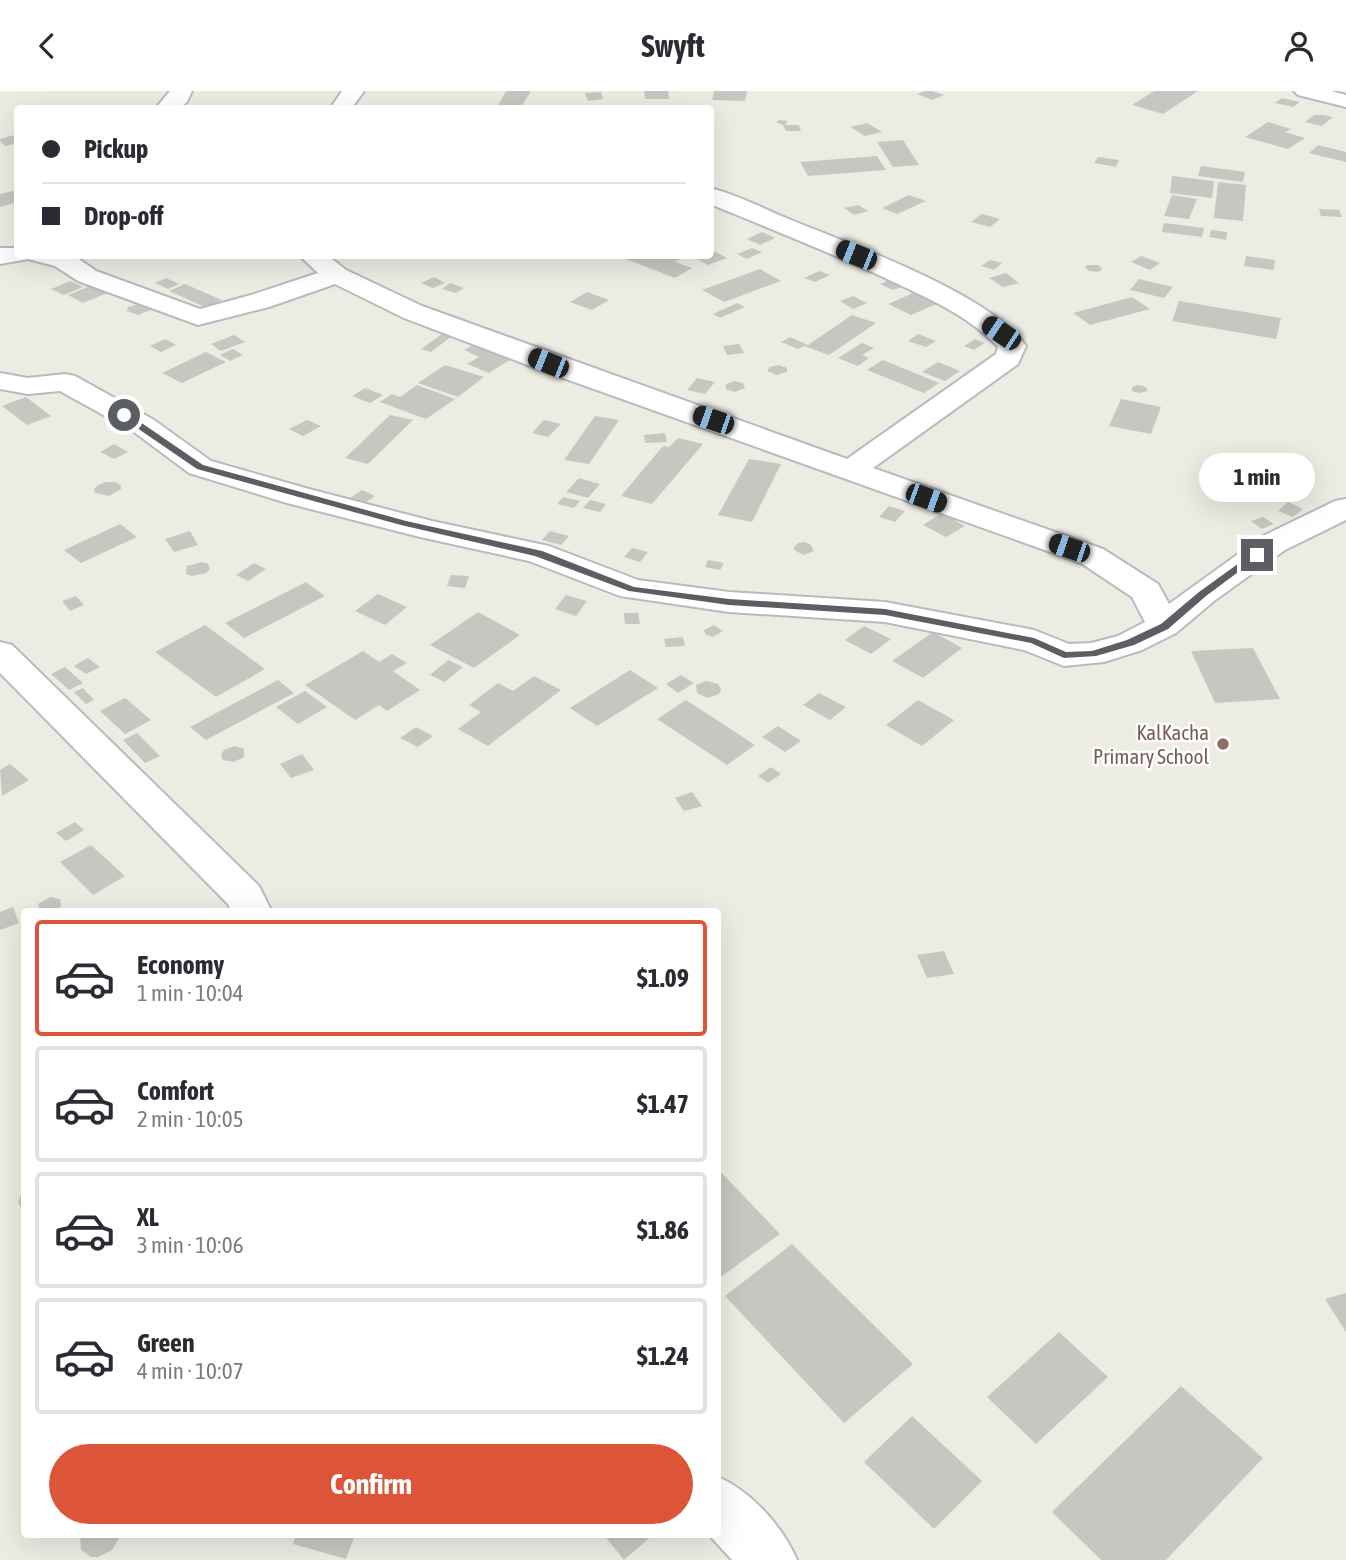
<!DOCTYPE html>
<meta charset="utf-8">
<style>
body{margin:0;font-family:"Asap Condensed",sans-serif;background:#f2f2f3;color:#2b2b33;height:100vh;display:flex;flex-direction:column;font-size:26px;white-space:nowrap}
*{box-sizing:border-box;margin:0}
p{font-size:23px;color:#7c7c81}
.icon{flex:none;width:38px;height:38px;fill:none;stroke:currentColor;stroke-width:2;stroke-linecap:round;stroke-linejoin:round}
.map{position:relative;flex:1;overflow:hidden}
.panel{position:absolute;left:21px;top:817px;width:700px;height:630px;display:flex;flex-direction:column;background:#fff;border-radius:7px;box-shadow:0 7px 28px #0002}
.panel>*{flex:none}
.banner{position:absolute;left:14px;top:14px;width:700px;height:154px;border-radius:7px;box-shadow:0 7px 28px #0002;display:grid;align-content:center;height:154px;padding:0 28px;background:#fff}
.end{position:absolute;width:32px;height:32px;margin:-16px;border:9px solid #5b5e63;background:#fff;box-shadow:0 0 0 4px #fff}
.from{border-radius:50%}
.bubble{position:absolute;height:49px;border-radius:24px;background:#fff;box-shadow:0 7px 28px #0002;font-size:23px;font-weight:700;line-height:49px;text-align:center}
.car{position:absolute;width:21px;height:42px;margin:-21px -10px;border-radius:9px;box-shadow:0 0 5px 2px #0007;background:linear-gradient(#222 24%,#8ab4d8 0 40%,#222 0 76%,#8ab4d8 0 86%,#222 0)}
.banner b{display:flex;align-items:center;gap:24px;height:66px;font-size:26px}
.banner b+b{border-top:2px solid #e1e1e2}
.banner i{width:18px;height:18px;background:#2b2b33}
ul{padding:12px 0 0;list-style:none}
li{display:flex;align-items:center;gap:21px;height:116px;margin:0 14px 10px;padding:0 14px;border:4px solid #e1e1e2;border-radius:7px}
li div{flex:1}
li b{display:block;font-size:26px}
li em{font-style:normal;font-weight:700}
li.current{border-color:#dd5539}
li>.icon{width:63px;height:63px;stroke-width:1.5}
.primary-button{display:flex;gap:14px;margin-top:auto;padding:14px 28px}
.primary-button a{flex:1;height:80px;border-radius:42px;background:#dd5539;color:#fff;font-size:28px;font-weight:700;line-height:80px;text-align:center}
header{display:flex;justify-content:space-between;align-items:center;height:91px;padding:0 28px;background:#fff;font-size:32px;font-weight:700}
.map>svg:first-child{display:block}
.building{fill:#c8c6c0}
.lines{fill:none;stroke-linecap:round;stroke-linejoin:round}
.street-casing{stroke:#b8babf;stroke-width:4}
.street{fill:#fff;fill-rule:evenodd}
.route{fill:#5b5e63}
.education-dot{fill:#8d6e63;stroke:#fff;stroke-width:2.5}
.labels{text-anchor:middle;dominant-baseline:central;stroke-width:5;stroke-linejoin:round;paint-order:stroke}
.education-label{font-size:21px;fill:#785e54;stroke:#fff;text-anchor:end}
</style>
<header><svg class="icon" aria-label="back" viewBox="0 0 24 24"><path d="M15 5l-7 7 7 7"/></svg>Swyft<svg class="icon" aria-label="person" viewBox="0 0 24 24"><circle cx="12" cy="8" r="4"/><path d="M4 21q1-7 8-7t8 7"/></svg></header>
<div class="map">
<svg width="1346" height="1469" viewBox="0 0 1346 1469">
<rect width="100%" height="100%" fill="#edece3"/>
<path class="building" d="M506 0H531L520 18H496Z
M644 0H668L669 8H645Z
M714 0H747L745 10 712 9Z
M925 0H932L944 4 932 9 917 3Z
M1154 0H1198L1163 23 1132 14Z
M601 1 603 8 588 10 585 2Z
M1282 7 1300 11 1293 16 1275 12Z
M1314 24H1324L1333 26 1322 35 1305 31Z
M779 29 788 30 785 34H799L801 40H786L783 34 776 31Z
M1268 31 1291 38 1285 41 1305 47 1288 58 1245 46Z
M867 32 882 41 865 45 850 36Z
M18 43V52L5 55 0 50V48Z
M903 49 919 74 893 76 877 51Z
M1318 54 1346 61V71L1309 62Z
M877 65 886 79 808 85 800 71Z
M1098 66 1119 69 1116 76 1094 72Z
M1201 75 1245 81 1243 91 1198 85Z
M1172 85 1214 90 1212 107 1170 102Z
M1218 91 1246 94 1243 130 1214 127Z
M18 99V111L0 116V103Z
M909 104 926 110 897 123 882 117Z
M1172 104 1197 108 1189 128 1164 125Z
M858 114 868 120 854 124 844 117Z
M1319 118 1339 119 1342 126 1321 125Z
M982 123 1000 128 990 136 971 131Z
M1164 132 1204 137 1202 146 1162 141Z
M1211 139 1227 141 1226 149 1209 146Z
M762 141 775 147 760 154 747 148Z
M752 157 762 161 747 168 737 163Z
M714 160 727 167 708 174 695 167 710 164Z
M628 164H680L684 166 675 171 692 177 675 187 623 167Z
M1141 165 1160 172 1150 179 1131 171Z
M1246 165 1275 169 1274 179 1244 175Z
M990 169 1002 172 994 179 981 175Z
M1087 174H1098L1103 178 1098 181 1089 180 1085 176Z
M760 178 781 190 724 211 702 199Z
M819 180 830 184 815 191 804 187Z
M1006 182 1019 192 1003 196 989 187Z
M434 186 445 192 433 197 421 192Z
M166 187 179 193 168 198 155 192Z
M891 188 904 195 893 199 880 193Z
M1139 188 1173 196 1164 207 1130 199Z
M70 190 83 196 64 204 51 198Z
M450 192 464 197 456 202 442 198Z
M95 193 110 201 83 212 68 204Z
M185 193 222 209 207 217 169 200Z
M918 200 941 211 911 224 888 213Z
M587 201 609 209 592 219 570 211Z
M853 205 867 212 853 218 840 210Z
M1132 206 1150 218 1090 234 1073 222Z
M1179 210 1281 227 1276 248 1172 230Z
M143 212 152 215 151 219 138 224 127 220 128 216Z
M737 212 745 216 720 227 713 223Z
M852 224 876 232 829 264 804 255 798 258 781 251 790 246 808 254Z
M446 240 456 242 431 261 421 258Z
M918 243 936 250 926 256 908 250Z
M234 244 245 251 221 260 211 253Z
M165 248 176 254 161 261 150 255Z
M975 248 985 252 974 259 964 255Z
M479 251 516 265 489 282 467 273 479 266 464 259Z
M862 252 874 257 862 264 869 267 858 275 838 267Z
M739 253 744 262 727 264 723 255Z
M233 258 243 264 230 270 220 264Z
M206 261 226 271 182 292 162 282Z
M883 269 939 292 924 302 867 279Z
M938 271 960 280 945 290 922 281Z
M445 274 484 286 458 306 418 292Z
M779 274 787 277V281L777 284 767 280 770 276Z
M697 287 715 291 705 303 687 299Z
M734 290 743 292 745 297 735 301 726 298V293Z
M417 294 455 308 426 328 380 311 392 303 400 306Z
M1138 294 1146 296 1148 300 1139 302 1132 300V296Z
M365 297 383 304 370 312 352 305Z
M26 306 51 325 27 334 2 315Z
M1121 308 1161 316 1151 343 1109 335Z
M390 324 413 329 368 373 345 367Z
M595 325 619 329 589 373 564 369Z
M307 329 321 335 303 345 289 338Z
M544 329 561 333 548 346 532 342Z
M665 342 667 351 645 352 644 344Z
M678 347 703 353 652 413 621 405 663 355 669 356Z
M114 353 128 361 114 368 100 361Z
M749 368 781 373 752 431 718 424Z
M579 387 600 393 588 407 566 401Z
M106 391H115L121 394V398L109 405 95 402 94 398 98 394Z
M362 399 375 405 363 413 350 407Z
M563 406 580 410 574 417 557 413Z
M590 409 606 413 600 421 583 417Z
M1288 411 1303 418 1293 426 1278 420Z
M889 415 905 420 895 431 879 426Z
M942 422 965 435 946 446 923 434Z
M1263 426 1274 433 1262 438 1251 430Z
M120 433 137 446 81 472 64 459Z
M190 440 198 454 174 461 165 448Z
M550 440 569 445 561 454 542 449Z
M804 451 810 453 814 460 803 464 793 458 798 452Z
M632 457 648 461 640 471 624 466Z
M708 469 724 472 720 479 705 476Z
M202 471 208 473 210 478 206 482 192 485 186 483 187 475Z
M254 472 266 478 248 490 236 484Z
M451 484 469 485 465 497 447 495Z
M306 491 325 505 244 547 225 532Z
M378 503 407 516 385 534 355 520Z
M566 504 587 510 576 525 555 518Z
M76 505 84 514 70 520 62 510Z
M478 521 520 544 474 577 430 554Z
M624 522H638L640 533H625Z
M205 534 265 578 216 606 155 561Z
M714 534 723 540 713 546 706 544 704 539Z
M864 535 891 548 871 563 845 549Z
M933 541 962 557 923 587 892 570Z
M683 546 685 555 666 556 664 548Z
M1253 557 1280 608 1215 612 1191 560Z
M363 560 379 571 392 563 407 572 393 580 420 599 387 620 379 614 355 629 305 594Z
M88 567 100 576 86 583 74 575Z
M448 569 463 576 445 591 430 584Z
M65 576 83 592 69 599 51 583Z
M630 579 658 597 597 635 570 617Z
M681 584 694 592 678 602 666 593Z
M534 585 561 599 488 655 458 638 481 621 469 614 498 592 513 600Z
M278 589 294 602 206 649 190 636Z
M706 590 718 593 721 598 719 603 708 607 697 602 696 594Z
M83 597 94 609 86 613 74 601Z
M305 600 327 616 298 633 276 616Z
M819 602 846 616 830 629 803 614Z
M125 607 151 629 125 643 100 620Z
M686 609 755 654 727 674 657 628Z
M918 609 954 629 922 655 886 634Z
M778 635 801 650 785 661 762 646Z
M416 636 433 645 418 656 400 647Z
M137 642 160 665 145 672 123 649Z
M235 655 244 658V666L234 671 223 669 221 664 224 659Z
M302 663 314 679 291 687 280 673Z
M10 673 29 689 2 705 0 679Z
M771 676 781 683 768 692 758 685Z
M692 701 702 715 684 720 675 707Z
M75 731 84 739 66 750 56 742Z
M91 754 125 785 93 804 60 771Z
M50 806 60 808 61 815 55 821H40L38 813Z
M13 816 19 832 0 839V821Z
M944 860 954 883 927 887 917 864Z
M718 1078 780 1143 718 1188Z
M24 1097V1122L18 1111Z
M792 1153 913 1273 844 1332 725 1205Z
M1346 1202V1241L1325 1208Z
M1059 1241 1108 1286 1036 1353 987 1306Z
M1181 1295 1263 1367 1166 1469H1101L1052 1421Z
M912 1325 982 1390 934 1438 864 1371Z
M80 1444H121L112 1459 98 1466H91L81 1459Z
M296 1444H355L346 1468 293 1453Z
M604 1444H653L624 1469Z"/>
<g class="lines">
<defs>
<path id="street" d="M170 0H192L187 11 178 18H155Z
M342 0H364L351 18H330Z
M1294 0H1331L1346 4V16L1298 4Z
M710 97C738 104 764 118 791 129 852 154 989 202 1026 255L1018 273 873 377 1103 458 1158 493 1169 513 1263 445 1335 410 1346 408V429L1285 459 1214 510 1176 542 1142 559 1104 571 1064 575 1024 559 885 531 729 521 620 505 529 470 420 446 287 412 189 382 134 341 60 300 28 303 0 298V282L28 287 65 283 75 285 154 329 211 370 309 398 432 430 549 455 638 489 729 501 885 511 1034 539 1069 553 1091 552 1118 545 1145 531 1132 506 1081 472 538 278 404 227 335 193 269 216 198 234 78 190 55 175 28 168 0 173V157H18V164H73L96 180 200 218 251 204 318 182 299 164H327L346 179 422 215 847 368 996 263 998 256C971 227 934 210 898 193 837 164 773 139 710 113Z
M0 551 12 554 259 795 272 821H232L228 813 0 582Z
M718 1386C751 1400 783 1436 797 1469H732L709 1444H718Z"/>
</defs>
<use href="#street" class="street-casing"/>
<use href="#street" class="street"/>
</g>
<path class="route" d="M121 322H127L203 374 406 430 542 460 634 496 729 508 885 518 1034 547 1066 561 1092 560 1127 549 1161 533 1199 501 1253 462 1261 464 1206 505 1168 538 1134 554 1096 565 1064 567 1031 552 885 524 729 514 629 500 535 465 401 434 197 378 121 326Z"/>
<circle class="education-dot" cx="1223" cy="653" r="7"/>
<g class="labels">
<g class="education-label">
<text x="1209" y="641">KalKacha<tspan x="1209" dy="24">Primary School</tspan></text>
</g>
</g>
</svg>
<i class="end from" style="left:124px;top:324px"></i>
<i class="end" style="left:1257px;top:464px"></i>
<div class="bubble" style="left:1199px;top:362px;width:116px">1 min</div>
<i class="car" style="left:856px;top:164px;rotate:292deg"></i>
<i class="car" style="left:1001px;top:242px;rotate:304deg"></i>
<i class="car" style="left:548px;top:272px;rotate:292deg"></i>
<i class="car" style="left:713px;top:329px;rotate:289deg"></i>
<i class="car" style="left:926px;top:407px;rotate:110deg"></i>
<i class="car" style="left:1069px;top:457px;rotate:289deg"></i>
<div class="banner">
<b><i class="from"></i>Pickup</b>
<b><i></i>Drop-off</b>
</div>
<section class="panel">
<ul>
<li class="current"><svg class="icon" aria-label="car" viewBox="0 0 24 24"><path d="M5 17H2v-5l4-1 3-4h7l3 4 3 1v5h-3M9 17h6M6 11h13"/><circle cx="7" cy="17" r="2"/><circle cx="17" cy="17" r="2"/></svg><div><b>Economy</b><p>1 min · 10:04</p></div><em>$1.09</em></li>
<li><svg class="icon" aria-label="car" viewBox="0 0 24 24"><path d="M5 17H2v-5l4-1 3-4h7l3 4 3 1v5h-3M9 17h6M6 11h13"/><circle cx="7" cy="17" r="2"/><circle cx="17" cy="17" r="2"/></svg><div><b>Comfort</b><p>2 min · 10:05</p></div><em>$1.47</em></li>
<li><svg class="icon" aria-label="car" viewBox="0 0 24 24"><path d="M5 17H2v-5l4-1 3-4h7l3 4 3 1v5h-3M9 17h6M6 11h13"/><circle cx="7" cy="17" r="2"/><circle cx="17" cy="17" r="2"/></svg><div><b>XL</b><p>3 min · 10:06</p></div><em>$1.86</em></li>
<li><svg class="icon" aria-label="car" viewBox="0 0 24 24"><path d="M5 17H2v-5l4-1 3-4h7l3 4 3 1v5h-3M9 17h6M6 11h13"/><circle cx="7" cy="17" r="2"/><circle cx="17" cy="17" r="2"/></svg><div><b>Green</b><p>4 min · 10:07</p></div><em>$1.24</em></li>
</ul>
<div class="primary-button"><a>Confirm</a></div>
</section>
</div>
